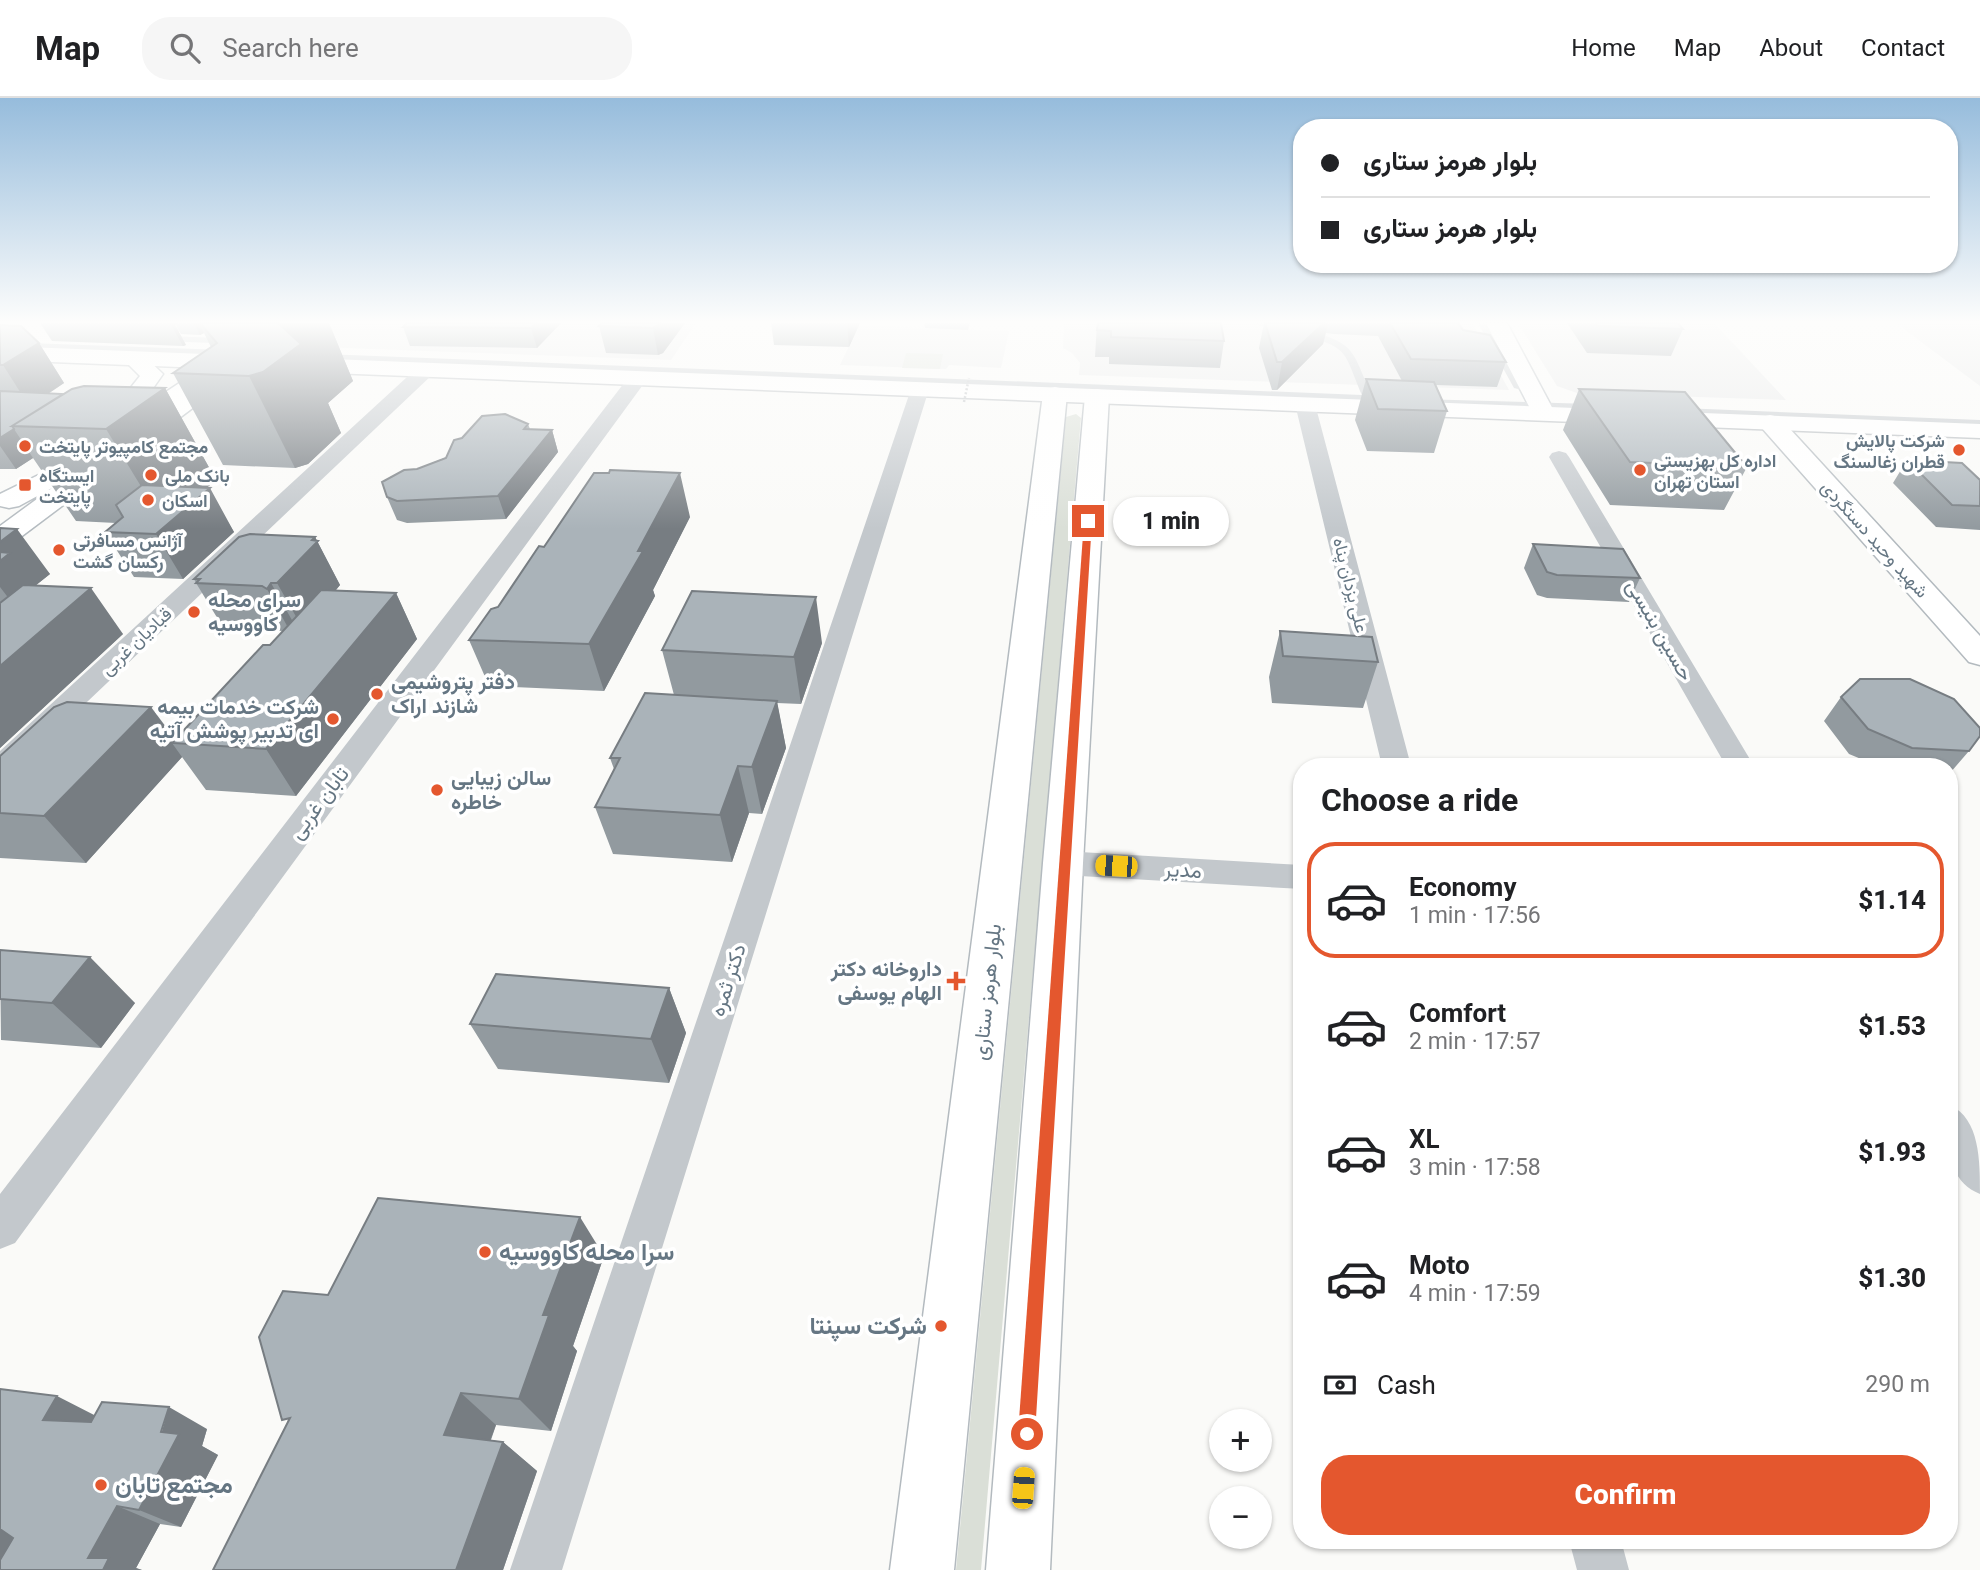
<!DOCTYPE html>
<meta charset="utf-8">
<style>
body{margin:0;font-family:Roboto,Vazirmatn,sans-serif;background:#f6f6f6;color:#202124;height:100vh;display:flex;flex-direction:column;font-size:26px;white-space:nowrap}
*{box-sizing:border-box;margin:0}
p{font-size:23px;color:#757577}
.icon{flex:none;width:38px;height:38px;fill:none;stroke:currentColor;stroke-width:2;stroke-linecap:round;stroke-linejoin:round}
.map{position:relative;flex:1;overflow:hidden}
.sheet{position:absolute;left:1293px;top:660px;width:665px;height:791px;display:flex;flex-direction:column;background:#fff;border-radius:28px;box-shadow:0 2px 5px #0004}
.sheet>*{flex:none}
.top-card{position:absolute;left:1293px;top:21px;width:665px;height:154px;border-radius:28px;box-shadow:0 2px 5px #0004;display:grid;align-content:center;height:154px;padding:0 28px;background:#fff}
.tools{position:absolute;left:1209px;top:1311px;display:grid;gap:14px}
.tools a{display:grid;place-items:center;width:63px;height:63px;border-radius:50%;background:#fff;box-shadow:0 2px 5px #0004;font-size:35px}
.end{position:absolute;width:32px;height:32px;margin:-16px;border:9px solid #e4572e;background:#fff;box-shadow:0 0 0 4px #fff}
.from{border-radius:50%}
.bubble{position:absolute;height:49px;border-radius:24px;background:#fff;box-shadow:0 2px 5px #0004;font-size:23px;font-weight:800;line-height:49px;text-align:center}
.car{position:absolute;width:21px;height:42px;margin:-21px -10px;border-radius:9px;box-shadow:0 0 5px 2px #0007;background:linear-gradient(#f5c518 24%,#345 0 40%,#f5c518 0 76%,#345 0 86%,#f5c518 0)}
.top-card b{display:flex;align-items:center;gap:24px;height:66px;font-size:26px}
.top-card b+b{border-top:2px solid #e0e0e0}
.top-card i{width:18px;height:18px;background:#202124}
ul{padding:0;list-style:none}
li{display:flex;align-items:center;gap:21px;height:116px;margin:0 14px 10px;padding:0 14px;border:4px solid transparent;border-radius:28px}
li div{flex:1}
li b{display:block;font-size:26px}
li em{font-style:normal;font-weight:800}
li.current{border-color:#e4572e}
li>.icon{width:63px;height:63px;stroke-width:1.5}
h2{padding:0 28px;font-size:32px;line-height:84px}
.pay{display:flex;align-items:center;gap:18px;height:77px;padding:0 28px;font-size:26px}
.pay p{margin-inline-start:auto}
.primary-button{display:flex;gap:14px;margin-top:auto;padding:14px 28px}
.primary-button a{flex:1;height:80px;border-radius:28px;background:#e4572e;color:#fff;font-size:28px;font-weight:800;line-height:80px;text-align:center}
header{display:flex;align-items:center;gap:42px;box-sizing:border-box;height:98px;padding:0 35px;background:#fff;border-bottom:2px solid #e0e0e0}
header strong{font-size:33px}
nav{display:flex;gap:38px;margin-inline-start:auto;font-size:24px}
.search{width:490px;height:63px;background:#f6f6f6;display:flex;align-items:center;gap:18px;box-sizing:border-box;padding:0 24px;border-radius:28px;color:#757577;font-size:26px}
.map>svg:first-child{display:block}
.built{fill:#e8e9e9}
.green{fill:#dadfd7}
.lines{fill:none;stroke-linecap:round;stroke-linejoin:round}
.secondary-casing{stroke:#b3babf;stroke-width:3}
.primary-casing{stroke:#b5babe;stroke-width:3}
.lane{fill:#c3c8cc;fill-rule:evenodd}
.street{fill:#c3c8cc;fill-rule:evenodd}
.secondary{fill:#fff;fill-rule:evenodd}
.primary{fill:#fff;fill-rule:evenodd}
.path-bridge{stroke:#bbbfc2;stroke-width:2.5;stroke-dasharray:2 2;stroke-linecap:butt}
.wall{fill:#929a9f}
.shaded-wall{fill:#777d82}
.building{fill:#aab3b9;stroke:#777d82;stroke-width:2}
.route{fill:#e4572e}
.poi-dot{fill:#e4572e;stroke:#fff;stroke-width:2.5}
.labels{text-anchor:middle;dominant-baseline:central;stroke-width:7;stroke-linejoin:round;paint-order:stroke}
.far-poi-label{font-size:18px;font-weight:bold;fill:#657683;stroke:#fff;text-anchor:start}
.far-street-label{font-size:18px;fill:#657683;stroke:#fff}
.poi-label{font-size:21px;font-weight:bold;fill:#657683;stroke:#fff;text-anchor:start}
.street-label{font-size:21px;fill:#657683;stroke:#fff}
.near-poi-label{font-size:24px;font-weight:bold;fill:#657683;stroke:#fff;text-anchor:start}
</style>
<header>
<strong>Map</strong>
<div class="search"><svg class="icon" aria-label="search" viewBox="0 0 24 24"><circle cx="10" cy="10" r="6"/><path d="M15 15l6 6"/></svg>Search here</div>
<nav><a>Home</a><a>Map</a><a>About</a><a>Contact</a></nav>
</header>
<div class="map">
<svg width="1980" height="1472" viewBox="0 0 1980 1472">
<rect width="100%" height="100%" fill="#fafaf8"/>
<path class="built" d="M282 225H696L671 262 262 247Z
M1064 225H1472L1509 292 1079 277 1080 265 1072 255 1063 250Z
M1518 225H1714L1786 302 1577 295 1557 288Z
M1896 225H1980V288Z
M859 227 1009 233 1001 270 949 267 946 271 840 267Z"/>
<path class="green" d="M906 255 943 256 940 271 902 270Z
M1076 316 1081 320 981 1472H956L1066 319Z"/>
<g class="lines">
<defs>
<path id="secondary" d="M1486 225H1507L1555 315 1551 320 1543 322 1535 320Z
M134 254 142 256 163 276 137 313 187 280 195 278 216 281 219 286 218 291 10 447 0 449V428L52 390 19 408 9 410 0 408V396L63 365 115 329 108 327 105 322 140 278 123 261 126 256Z
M1055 289 1063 291 1067 296 954 1472H890L1043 296 1047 291Z
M1097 291 1105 293 1109 298 1083 765 1050 1472H986L1043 765 1085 298 1089 293Z
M1770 317 1779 319 1980 538V567L1969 564 1761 329 1758 324 1761 319Z"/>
<path id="primary" d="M0 248 1980 326V340L0 262Z"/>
</defs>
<use href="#secondary" class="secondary-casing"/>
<use href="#primary" class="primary-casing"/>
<path class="lane" d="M1252 225H1266L1286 233 1282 236Z
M1478 225H1486L1524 290 1522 292 1514 290Z
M185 226 188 227V231L168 238 220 240 224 243 215 252 211 249 213 245 162 243 158 240V235Z
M1304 231C1357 246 1351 251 1372 298L1385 299V303L1375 304 1374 308 1371 309 1365 303 324 262 319 259 324 256 1362 297C1343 252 1350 251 1301 236V232Z
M0 244 225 252 229 255 225 258 0 250Z
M1419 301 1592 306 1597 309 1592 312 1422 306 1417 303Z
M1681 310 1980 322V328L1678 315V311Z"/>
<path class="street" d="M426 266 435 272 433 276 10 677 0 680V653L419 268Z
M638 274 645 276 647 280 645 284 15 1145 0 1151V1096L631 276Z
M920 285 929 291 562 1472H510L911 291Z
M1305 300 1315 306 1411 668H1382L1295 306Z
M1559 353 1566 355 1569 359 1754 668H1726L1549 359 1552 355Z
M1063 753 1302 767V791L1063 777 1052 773 1047 765 1052 757Z
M1950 1007C1980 1021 1980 1063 1980 1096 1944 1082 1947 1039 1950 1007Z
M1569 1442H1621L1629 1472H1577Z"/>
<use href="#secondary" class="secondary"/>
<use href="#primary" class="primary"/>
<path class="path-bridge" d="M964 304 969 280"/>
</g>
<path class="wall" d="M40 225H329L353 283 328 305 341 335 308 366 295 370 223 367 173 275 211 249 204 235 200 237 181 236 176 227H175L186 247 183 248 52 243Z
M561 225 537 250 410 248 403 229Z
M685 225 663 255 658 257 606 255 599 228Z
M771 225H860L849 249 774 247Z
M924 225H970L968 232 925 230Z
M1097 225H1221L1224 243 1220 270 1109 266V259H1095Z
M1264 225H1458L1463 232 1506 264 1497 289 1436 287 1447 313 1434 355 1367 353 1355 322 1366 281 1402 283 1378 238 1334 236 1326 235 1323 246 1277 292H1272L1259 250Z
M1567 225H1678L1683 231 1671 258 1587 255Z
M0 227 39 245 64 285 48 296H63L165 290 216 382 206 390 234 434 183 481 134 479 105 434 116 425 76 423 33 360 16 371H0Z
M1579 291 1747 369 1724 412 1610 407 1563 332Z
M528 326 530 331 552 332 558 354 506 421 407 425 397 422 387 399 417 371Z
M1907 362 1980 382V432L1936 429 1893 385Z
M690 419 653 492 655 498 604 593 489 588 469 542 498 509 544 449Z
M0 430 50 476 36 487 123 536 0 650Z
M315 439 340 487 336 492 396 495 417 541 296 698 206 692 182 659 86 765 0 760V658L175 641 270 547 283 533 224 531 196 485 194 481Z
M1533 446 1640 480 1629 504 1547 500 1537 497 1524 470Z
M1280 533 1378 564 1363 610 1272 605 1269 579Z
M822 545 801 606 777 605 786 650 762 716 749 715 732 764 613 756 595 709 614 671 610 660 674 597 662 552Z
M1841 599 1969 653 1950 675V668H1878L1849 656 1824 623Z
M0 852 135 905 101 950 1 942Z
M669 890 686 935 669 985 498 971 470 926Z
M604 1158 573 1248 577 1253 551 1333 496 1327 491 1342 503 1344 537 1373 503 1472H213L287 1325 328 1197Z
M207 1331 202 1348 218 1357 181 1429 160 1426 136 1470 142 1472H0Z"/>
<path class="shaded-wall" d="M170 225H176V227H175L186 247 183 248Z
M194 225H199L204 235 200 237Z
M278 225H329L353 283 328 305 341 335 308 366 295 370 249 278Z
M536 225H561L537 250 531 230Z
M659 225H685L663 255 658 257 653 230Z
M847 225H860L849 249Z
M1324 225H1328L1323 246 1277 292 1282 264Z
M39 245 64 285 29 308 3 267Z
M165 290 216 382 164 426 106 331Z
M14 331 33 360 16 371 0 348V340Z
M552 332 558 354 506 421 498 398Z
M680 375 690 419 653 492 655 498 604 593 589 546 638 453Z
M210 390 234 434 183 481 156 436Z
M17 431 50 476 35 488 23 519 0 489V444Z
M315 439 340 487 303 531 277 485Z
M271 485 297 531 292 537 267 491Z
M91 490 123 536 0 650V568Z
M396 495 417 541 296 698 266 651Z
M816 499 822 545 801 606 794 559Z
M777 603 786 650 762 716 752 669Z
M151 609 178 645H172L182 659 86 765 44 718Z
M738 668 749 715 732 764 720 717Z
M90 859 135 905 101 950 52 905Z
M669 890 686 935 669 985 651 941Z
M580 1119 604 1158 573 1248 577 1253 551 1333 519 1301 543 1217Z
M461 1295 496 1327 481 1367 444 1337Z
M57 1298 100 1320 87 1343 43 1322Z
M169 1309 207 1331 202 1348 218 1357 181 1429 139 1412Z
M503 1344 537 1373 503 1472H456Z
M117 1408 160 1426 136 1470 142 1472H103L88 1460Z
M0 1430 47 1447 0 1472Z"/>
<path class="building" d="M200 225H278L301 246 263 274 249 278 173 275 217 245Z
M407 225H536L531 230 403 229Z
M602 225H659L657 228 653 230 599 228Z
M1098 225H1221L1224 243 1111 239V233L1097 232Z
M1265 225H1324L1282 264H1277Z
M1390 225H1458L1463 232 1490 237 1506 264 1411 261Z
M1596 225H1678L1683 231 1598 228Z
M0 227 21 228 39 245 3 267H0Z
M1366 281 1434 284 1447 313 1378 311Z
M84 288 165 290 106 331 12 328 72 291Z
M1579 291 1685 294 1747 369 1630 364Z
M0 293 63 296 12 328 14 331 0 340Z
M505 316 528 326 524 331 552 332 498 398 397 403 387 399 382 384 404 372 417 371 446 360 454 342 462 340 482 318Z
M1907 362 1962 365 1980 382V408L1952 407Z
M610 372 680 375 638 453H643L589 546 469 542 491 511 498 509 539 448 544 449 594 375H609Z
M142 387 210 390 156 436 105 434 123 419 116 407Z
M0 430 17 431 0 444Z
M250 436 315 439 312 442 318 443 277 485H271L267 491 262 488 196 485 200 481H194L239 439Z
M1533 446 1623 451 1640 480 1557 477 1547 474Z
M0 454 10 455 0 463Z
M23 487 91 490 0 568V505Z
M321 492 396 495 266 651 172 645 263 547H270Z
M692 493 816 499 794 559 662 552Z
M1280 533 1372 539 1378 564 1283 558Z
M1860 581H1910L1954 601 1980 630V638L1969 653 1912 650 1868 631 1841 599Z
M645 595 777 603 752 669 738 668 720 717 595 709 620 660H610Z
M67 604 151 609 44 718 0 715V658L54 609Z
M0 852 90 859 52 905 0 901Z
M496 876 669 890 651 941 470 926Z
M378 1100 580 1119 543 1217H549L519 1301 461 1295 444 1337 503 1344 456 1472H213L290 1320 282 1322 259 1239 283 1193 328 1197Z
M0 1291 57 1298 43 1322 91 1324 102 1304 169 1309 161 1334 179 1336 139 1412 117 1408 88 1460H109L103 1472H0V1462L13 1440 0 1431Z"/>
<linearGradient id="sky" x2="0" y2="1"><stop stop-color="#96bcdc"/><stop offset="0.52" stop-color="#fdfdfc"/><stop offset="1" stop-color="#fdfdfc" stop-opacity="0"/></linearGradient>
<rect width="1980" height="431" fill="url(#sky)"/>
<path class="route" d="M1088 421 1092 423 1035 1336 1033 1342 1027 1345 1021 1342 1018 1336 1084 423Z"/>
<g class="poi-dot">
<circle cx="25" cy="348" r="7"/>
<circle cx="1959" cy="352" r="7"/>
<circle cx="1640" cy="372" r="7"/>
<circle cx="151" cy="377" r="7"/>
<rect x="18" y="380" width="14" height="14" rx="3.5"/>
<circle cx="148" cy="402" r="7"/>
<circle cx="59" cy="452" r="7"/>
<circle cx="194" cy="514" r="7"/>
<circle cx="377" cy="596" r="7"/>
<circle cx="333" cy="621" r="7"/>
<circle cx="437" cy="692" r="7"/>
<path d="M952.5 872.5h7v7h7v7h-7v7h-7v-7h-7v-7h7z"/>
<circle cx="485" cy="1154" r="7"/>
<circle cx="941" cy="1228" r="7"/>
<circle cx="101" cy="1387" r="7"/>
</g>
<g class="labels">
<g class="far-poi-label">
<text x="1945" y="342" text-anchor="end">شرکت پالایش<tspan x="1945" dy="21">قطران زغالسنگ</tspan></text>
<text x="39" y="348">مجتمع کامپیوتر پایتخت</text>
<text x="1654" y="362">اداره کل بهزیستی<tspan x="1654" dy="21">استان تهران</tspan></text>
<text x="39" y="377">ایستگاه<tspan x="39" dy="21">پایتخت</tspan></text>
<text x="165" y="377">بانک ملی</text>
<text x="162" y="402">اسکان</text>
<text x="73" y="442">آژانس مسافرتی<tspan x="73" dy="21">رکسان گشت</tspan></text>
</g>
<g class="far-street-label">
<text transform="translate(1875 441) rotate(48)">شهید وحید دستگردی</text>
<text transform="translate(1351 487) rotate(76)">علی یزدان پناه</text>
<text transform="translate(136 543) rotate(-43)">قبادیان غربی</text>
</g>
<g class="poi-label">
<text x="208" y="502">سرای محله<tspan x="208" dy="24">کاووسیه</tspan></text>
<text x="391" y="584">دفتر پتروشیمی<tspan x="391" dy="24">شازند اراک</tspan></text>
<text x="319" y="609" text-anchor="end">شرکت خدمات بیمه<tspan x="319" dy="24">ای تدبیر پوشش آتیه</tspan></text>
<text x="451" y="680">سالن زیبایی<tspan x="451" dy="24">خاطره</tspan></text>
<text x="942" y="871" text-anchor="end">داروخانه دکتر<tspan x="942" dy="24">الهام یوسفی</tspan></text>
</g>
<g class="street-label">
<text transform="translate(1660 532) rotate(60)">حسین بنیسی</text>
<text transform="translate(319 705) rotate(-53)">تابان غربی</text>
<text transform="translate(1183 772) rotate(3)">مدیر</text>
<text transform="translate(728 882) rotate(-72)">دکتر ثمره</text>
<text transform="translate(987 894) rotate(-84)">بلوار هرمز ستاری</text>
</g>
<g class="near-poi-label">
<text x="499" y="1154">سرا محله کاووسیه</text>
<text x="927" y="1228" text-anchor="end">شرکت سپنتا</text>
<text x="115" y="1387">مجتمع تابان</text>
</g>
</g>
</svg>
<div class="tools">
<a>+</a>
<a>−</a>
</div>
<i class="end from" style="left:1027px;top:1336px"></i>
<i class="end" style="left:1088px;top:423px"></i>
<div class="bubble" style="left:1113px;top:399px;width:116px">1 min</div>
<i class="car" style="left:1116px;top:768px;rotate:273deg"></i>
<i class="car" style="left:1023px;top:1390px;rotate:4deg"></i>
<div class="top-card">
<b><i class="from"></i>بلوار هرمز ستاری</b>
<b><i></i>بلوار هرمز ستاری</b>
</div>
<section class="sheet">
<h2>Choose a ride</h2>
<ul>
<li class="current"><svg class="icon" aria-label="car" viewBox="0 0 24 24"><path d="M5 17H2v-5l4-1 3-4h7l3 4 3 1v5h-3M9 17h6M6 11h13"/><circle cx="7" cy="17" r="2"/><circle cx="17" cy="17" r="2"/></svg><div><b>Economy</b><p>1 min · 17:56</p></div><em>$1.14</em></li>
<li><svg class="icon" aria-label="car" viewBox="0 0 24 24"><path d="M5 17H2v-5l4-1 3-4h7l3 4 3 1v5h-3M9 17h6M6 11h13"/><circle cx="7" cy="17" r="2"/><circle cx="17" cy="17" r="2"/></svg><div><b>Comfort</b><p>2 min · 17:57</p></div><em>$1.53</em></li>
<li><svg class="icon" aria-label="car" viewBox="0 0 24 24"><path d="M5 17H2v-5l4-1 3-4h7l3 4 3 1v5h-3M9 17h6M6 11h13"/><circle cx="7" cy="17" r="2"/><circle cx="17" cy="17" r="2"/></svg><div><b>XL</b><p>3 min · 17:58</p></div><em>$1.93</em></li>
<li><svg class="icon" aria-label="car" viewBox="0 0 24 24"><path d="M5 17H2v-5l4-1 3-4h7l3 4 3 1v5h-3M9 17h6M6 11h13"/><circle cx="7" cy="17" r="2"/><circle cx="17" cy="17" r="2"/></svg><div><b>Moto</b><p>4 min · 17:59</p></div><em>$1.30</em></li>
</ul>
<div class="pay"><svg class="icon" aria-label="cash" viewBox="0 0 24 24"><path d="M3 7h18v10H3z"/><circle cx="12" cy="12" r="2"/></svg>Cash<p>290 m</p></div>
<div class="primary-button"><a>Confirm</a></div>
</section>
</div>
